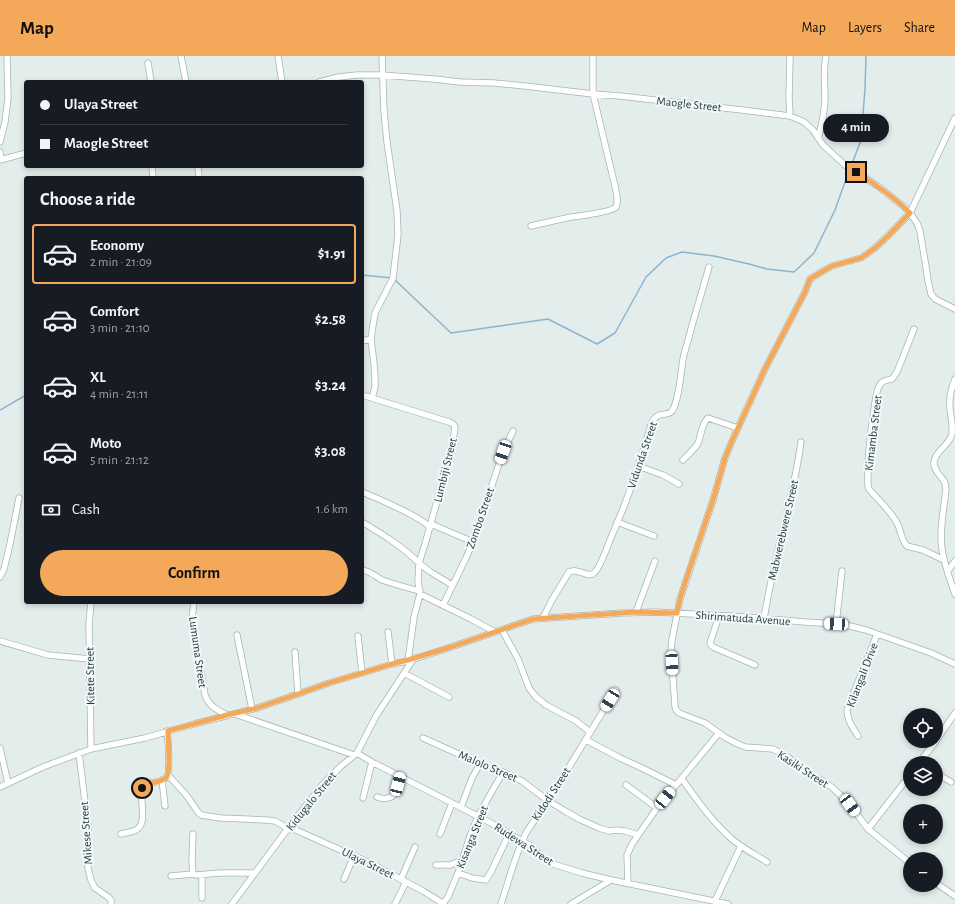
<!DOCTYPE html>
<meta charset="utf-8">
<style>
body{margin:0;font-family:"Alegreya Sans",sans-serif;background:#242831;color:#f1f3f6;height:100vh;display:flex;flex-direction:column;font-size:15px;white-space:nowrap}
*{box-sizing:border-box;margin:0}
p{font-size:13px;color:#9ea1a6}
.icon{flex:none;width:22px;height:22px;fill:none;stroke:currentColor;stroke-width:2;stroke-linecap:round;stroke-linejoin:round}
.map{position:relative;flex:1;overflow:hidden}
.side{position:absolute;left:24px;top:120px;width:340px;height:428px;display:flex;flex-direction:column;background:#171b24;border-radius:4px;box-shadow:0 2px 6px #0003}
.side>*{flex:none}
.hud{position:absolute;left:24px;top:24px;width:340px;height:88px;border-radius:4px;box-shadow:0 2px 6px #0003;display:grid;align-content:center;height:88px;padding:0 16px;background:#171b24}
.buttons{position:absolute;left:903px;top:652px;display:grid;gap:8px}
.buttons a{display:grid;place-items:center;width:40px;height:40px;border-radius:50%;background:#171b24;box-shadow:0 2px 6px #0003;font-size:20px}
.end{position:absolute;width:18px;height:18px;margin:-9px;border:5px solid #f3a85a;background:#111;box-shadow:0 0 0 2px #111}
.from{border-radius:50%}
.bubble{position:absolute;height:28px;border-radius:14px;background:#171b24;box-shadow:0 2px 6px #0003;font-size:13px;font-weight:700;line-height:28px;text-align:center}
.car{position:absolute;width:12px;height:24px;margin:-12px -6px;border-radius:5px;box-shadow:0 0 3px 1px #0007;background:linear-gradient(#fff 24%,#345 0 40%,#fff 0 76%,#345 0 86%,#fff 0)}
.hud b{display:flex;align-items:center;gap:14px;height:38px;font-size:15px}
.hud b+b{border-top:1px solid #363941}
.hud i{width:10px;height:10px;background:#f1f3f6}
ul{padding:0;list-style:none}
li{display:flex;align-items:center;gap:12px;height:60px;margin:0 8px 6px;padding:0 8px;border:2px solid transparent;border-radius:4px}
li div{flex:1}
li b{display:block;font-size:15px}
li em{font-style:normal;font-weight:700}
li.on{border-color:#f3a85a}
li>.icon{width:36px;height:36px;stroke-width:1.5}
h2{padding:0 16px;font-size:18px;line-height:48px}
.pay{display:flex;align-items:center;gap:10px;height:44px;padding:0 16px;font-size:15px}
.pay p{margin-inline-start:auto}
.action{display:flex;gap:8px;margin-top:auto;padding:8px 16px}
.action a{flex:1;height:46px;border-radius:24px;background:#f3a85a;color:#111;font-size:16px;font-weight:700;line-height:46px;text-align:center}
header{display:flex;align-items:center;gap:24px;box-sizing:border-box;height:56px;padding:0 20px;background:#f3a85a;color:#111}
header strong{font-size:19px}
nav{display:flex;gap:22px;margin-inline-start:auto;font-size:14px}
.map>svg:first-child{display:block}
.lines{fill:none;stroke-linecap:round;stroke-linejoin:round}
.stream{stroke:#8ab5d2;stroke-width:1.5}
.minor-casing{stroke:#a5b5b4;stroke-width:7}
.minor{stroke:#fff;stroke-width:5.5}
.route{stroke:#f3a85a;stroke-width:5}
.labels{text-anchor:middle;dominant-baseline:central;stroke-width:4;stroke-linejoin:round;paint-order:stroke}
.street-label{font-size:12px;fill:#223e3e;stroke:#f3f9f8}
</style>
<header>
<strong>Map</strong>
<nav><a>Map</a><a>Layers</a><a>Share</a></nav>
</header>
<div class="map">
<svg width="955" height="848" viewBox="0 0 955 848">
<rect width="100%" height="100%" fill="#e3edeb"/>
<g class="lines">
<path class="stream" d="M853 105 861 84 865 33 866 0
M362 219 392 222
M395 224 451 277 548 263 597 288 615 277 646 221 666 202 682 196 714 200 749 208 767 213 794 216 814 197 835 154 846 123
M0 354 26 339"/>
<defs>
<path id="minor" d="M181 0 186 26
M278 0 282 26
M148 7 151 26
M319 26 339 21 357 19H382L434 23 460 26 494 27 525 30 593 38 620 40 742 54 790 60 804 66 813 74 823 89 845 109 879 131 903 150 910 157 917 167 920 175 926 211 928 225 931 238 935 243 955 253
M790 60 789 41 790 0
M818 82C822 69 824 58 825 44 825 29 823 15 826 0
M0 86 5 66 8 42 7 0
M0 96 1 104
M0 104 26 97
M152 110 153 122
M198 110 199 122
M531 170C544 167 557 164 571 161 579 160 612 156 616 151 619 146 616 135 615 130L593 38V0
M914 273 897 316 892 323C888 324 884 324 881 327 876 333 875 346 874 354 870 379 867 404 868 430L869 433C879 445 890 454 897 467 901 474 901 484 907 490L923 494 944 504
M362 285 371 283
M955 323C951 335 949 340 950 353 951 361 953 370 952 378 950 389 935 395 934 406 933 415 942 420 945 427 945 428 946 433 946 433 944 453 939 474 942 493 944 508 950 524 955 538
M362 339 449 366 453 368 455 371 452 392 425 488 419 507 429 515 452 529
M372 342 375 331V323L374 308 371 283 373 269 375 257 393 222 398 179 397 155 387 86 384 55 382 0
M683 404C688 399 693 394 697 389 702 381 700 369 708 362L738 372
M638 410 663 419 679 428
M362 436C376 442 423 461 430 472
M362 466C382 478 402 490 419 507L418 526 420 538 471 563 495 576
M617 466 654 480
M431 468 473 486
M362 514C370 515 375 520 382 524 394 528 407 532 420 535
M948 515 955 505
M0 521 4 513 10 488 19 442
M91 546 89 568 91 693
M194 546 192 563 205 639C209 650 217 654 227 659
M443 549 466 502 473 486 503 396 513 375
M636 556 655 505
M719 560 710 587 711 589 713 591 755 609
M543 562 552 544 569 516C578 511 588 523 594 517 600 512 607 492 610 484 616 470 622 456 627 442 637 417 644 391 652 366 659 354 668 361 672 355 679 345 681 316 683 303 685 293 689 283 691 273 697 252 703 231 709 211
M764 563C773 503 793 446 801 386
M836 568 842 515
M502 574 518 603 529 632 536 641 546 649 576 665 590 676
M388 576 392 608
M237 579 252 653
M358 580 362 617
M0 585 48 599 90 603
M295 596 298 638
M408 605 414 561 420 538
M404 617 449 641
M235 658 354 699
M858 680C853 672 847 664 847 654L877 578
M423 682 485 710 503 716 522 725 547 744 565 755 579 763 599 772 609 775 617 774 625 775 638 779
M586 684 620 702 642 712 676 729
M0 692 8 727
M79 697 88 770V812L91 824 95 832 108 841 111 844V848
M357 697 372 706 491 767 522 785 531 790 547 805 553 808 582 817 611 824 728 848
M919 707 936 685 955 657
M936 717 951 726
M168 719 187 740 198 756 201 759 221 762 266 764 275 765 284 770 288 774
M682 723C697 744 713 767 733 784 744 793 756 799 767 806
M162 724 165 750
M626 729 657 752
M0 731 43 711 91 693 145 682 194 668 257 652 298 638 329 627 392 608 408 605 451 591 533 563 622 557 656 556 746 561 805 566 836 568 850 570 866 574 931 597 955 608
M377 741C380 742 384 743 387 742 397 742 398 727 400 720
M363 742 372 706
M461 751 472 722 480 708
M289 771 372 808 423 835 444 848
M868 773 910 719
M121 778C125 777 132 776 136 774 150 766 136 739 145 728 151 727 161 726 166 722 171 718 168 683 167 675
M193 778 192 805 193 818 196 819 220 817H255
M440 778 452 747
M910 807 868 773 850 749 833 732 823 725 810 719 803 714 788 701 773 693 745 691 738 688 726 682 705 667 679 657 676 654 675 650 671 594 672 584 680 543 713 444 725 402 732 385 765 313 805 236 810 223 813 221 832 210 861 202 875 192 889 179 910 157 955 62
M436 809H450L462 804
M458 817 472 822 486 824 491 816 509 778
M171 820 193 818
M344 823 354 800
M401 823 415 791
M628 827 627 799 632 788 657 752 719 677
M936 827 955 840
M202 842V819
M715 845 741 790
M443 847 448 841 458 817 470 780 478 760 503 716
M232 848 289 771 324 727 340 711 357 697 376 660 414 602
M395 848 406 826
M501 848C509 824 515 799 526 777L566 716 616 634
M571 848 611 824"/>
</defs>
<use href="#minor" class="minor-casing"/>
<use href="#minor" class="minor"/>
</g>
<g class="lines">
<path class="route" d="M142 732 145 728C151 727 161 726 166 722 171 718 168 683 168 675L227 659 257 652 298 638 329 627 392 608 408 604 451 591 533 563 636 556 677 557 680 543 687 521 713 444 725 402 732 385 765 313 805 236 810 223 813 221 832 210 861 202 875 192 889 179 910 157C894 141 875 128 856 116"/>
</g>
<g class="labels">
<g class="street-label">
<text transform="translate(689 48) rotate(6)">Maogle Street</text>
<text transform="translate(873 377) rotate(-83)">Kimamba Street</text>
<text transform="translate(642 399) rotate(-71)">Vidunda Street</text>
<text transform="translate(445 414) rotate(-76)">Lumbiji Street</text>
<text transform="translate(480 462) rotate(-71)">Zombo Street</text>
<text transform="translate(783 474) rotate(-77)">Mabwerebwere Street</text>
<text transform="translate(743 562) rotate(4)">Shirimatuda Avenue</text>
<text transform="translate(198 596) rotate(82)">Lumuma Street</text>
<text transform="translate(862 619) rotate(-69)">Kilangali Drive</text>
<text transform="translate(90 620) rotate(-91)">Kitete Street</text>
<text transform="translate(488 710) rotate(23)">Malolo Street</text>
<text transform="translate(803 713) rotate(33)">Kasiki Street</text>
<text transform="translate(551 738) rotate(-57)">Kidodi Street</text>
<text transform="translate(311 745) rotate(-51)">Kidugalo Street</text>
<text transform="translate(86 777) rotate(-94)">Mikese Street</text>
<text transform="translate(472 781) rotate(-68)">Kisanga Street</text>
<text transform="translate(524 788) rotate(33)">Rudewa Street</text>
<text transform="translate(368 807) rotate(26)">Ulaya Street</text>
</g>
</g>
</svg>
<div class="buttons">
<a><svg class="icon" aria-label="locate" viewBox="0 0 24 24"><circle cx="12" cy="12" r="6"/><path d="M12 2v4M12 18v4M2 12h4M18 12h4"/></svg></a>
<a><svg class="icon" aria-label="layers" viewBox="0 0 24 24"><path d="M12 4l9 5-9 5-9-5zM3 14l9 5 9-5"/></svg></a>
<a>+</a>
<a>−</a>
</div>
<i class="end from" style="left:142px;top:732px"></i>
<i class="end" style="left:856px;top:116px"></i>
<div class="bubble" style="left:823px;top:58px;width:66px">4 min</div>
<i class="car" style="left:503px;top:396px;rotate:199deg"></i>
<i class="car" style="left:836px;top:568px;rotate:273deg"></i>
<i class="car" style="left:672px;top:607px;rotate:177deg"></i>
<i class="car" style="left:610px;top:644px;rotate:212deg"></i>
<i class="car" style="left:398px;top:728px;rotate:14deg"></i>
<i class="car" style="left:665px;top:742px;rotate:39deg"></i>
<i class="car" style="left:850px;top:749px;rotate:143deg"></i>
<div class="hud">
<b><i class="from"></i>Ulaya Street</b>
<b><i></i>Maogle Street</b>
</div>
<section class="side">
<h2>Choose a ride</h2>
<ul>
<li class="on"><svg class="icon" aria-label="car" viewBox="0 0 24 24"><path d="M5 17H2v-5l4-1 3-4h7l3 4 3 1v5h-3M9 17h6M6 11h13"/><circle cx="7" cy="17" r="2"/><circle cx="17" cy="17" r="2"/></svg><div><b>Economy</b><p>2 min · 21:09</p></div><em>$1.91</em></li>
<li><svg class="icon" aria-label="car" viewBox="0 0 24 24"><path d="M5 17H2v-5l4-1 3-4h7l3 4 3 1v5h-3M9 17h6M6 11h13"/><circle cx="7" cy="17" r="2"/><circle cx="17" cy="17" r="2"/></svg><div><b>Comfort</b><p>3 min · 21:10</p></div><em>$2.58</em></li>
<li><svg class="icon" aria-label="car" viewBox="0 0 24 24"><path d="M5 17H2v-5l4-1 3-4h7l3 4 3 1v5h-3M9 17h6M6 11h13"/><circle cx="7" cy="17" r="2"/><circle cx="17" cy="17" r="2"/></svg><div><b>XL</b><p>4 min · 21:11</p></div><em>$3.24</em></li>
<li><svg class="icon" aria-label="car" viewBox="0 0 24 24"><path d="M5 17H2v-5l4-1 3-4h7l3 4 3 1v5h-3M9 17h6M6 11h13"/><circle cx="7" cy="17" r="2"/><circle cx="17" cy="17" r="2"/></svg><div><b>Moto</b><p>5 min · 21:12</p></div><em>$3.08</em></li>
</ul>
<div class="pay"><svg class="icon" aria-label="cash" viewBox="0 0 24 24"><path d="M3 7h18v10H3z"/><circle cx="12" cy="12" r="2"/></svg>Cash<p>1.6 km</p></div>
<div class="action"><a>Confirm</a></div>
</section>
</div>
